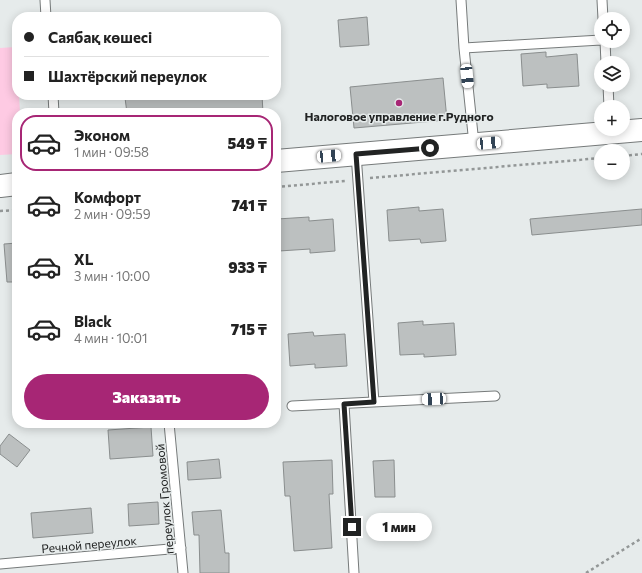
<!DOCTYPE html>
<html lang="ru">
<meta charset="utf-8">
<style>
body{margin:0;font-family:Commissioner,sans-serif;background:#f2f2f2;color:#222;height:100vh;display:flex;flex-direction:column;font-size:15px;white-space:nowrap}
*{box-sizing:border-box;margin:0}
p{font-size:13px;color:#767676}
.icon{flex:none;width:22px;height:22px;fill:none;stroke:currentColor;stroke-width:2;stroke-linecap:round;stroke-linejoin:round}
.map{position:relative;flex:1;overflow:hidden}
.panel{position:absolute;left:12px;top:108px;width:269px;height:320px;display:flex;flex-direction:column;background:#fff;border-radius:16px;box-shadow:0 2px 10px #0003}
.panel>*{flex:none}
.guide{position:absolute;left:12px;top:12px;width:269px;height:88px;border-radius:16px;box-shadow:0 2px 10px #0003;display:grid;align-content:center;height:88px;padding:0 12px;background:#fff}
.tools{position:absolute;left:594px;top:12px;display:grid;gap:8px}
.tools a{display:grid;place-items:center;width:36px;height:36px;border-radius:50%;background:#fff;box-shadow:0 2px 10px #0003;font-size:20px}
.end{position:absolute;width:18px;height:18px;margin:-9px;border:5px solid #212323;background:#fff;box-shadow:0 0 0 2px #fff}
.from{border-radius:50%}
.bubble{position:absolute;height:28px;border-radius:14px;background:#fff;box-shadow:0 2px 10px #0003;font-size:13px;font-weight:800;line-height:28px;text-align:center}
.car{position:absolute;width:12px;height:24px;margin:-12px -6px;border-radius:5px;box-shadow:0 0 3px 1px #0007;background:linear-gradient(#fff 24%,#345 0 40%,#fff 0 76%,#345 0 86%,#fff 0)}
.guide b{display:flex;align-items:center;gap:14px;height:38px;font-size:15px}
.guide b+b{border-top:1px solid #e0e0e0}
.guide i{width:10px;height:10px;background:#222}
ul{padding:7px 0 0;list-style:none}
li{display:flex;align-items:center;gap:12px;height:56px;margin:0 8px 6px;padding:0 4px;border:2px solid transparent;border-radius:16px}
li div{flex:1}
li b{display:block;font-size:15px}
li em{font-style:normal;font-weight:800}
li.on{border-color:#a72675}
li>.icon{width:36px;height:36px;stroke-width:1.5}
.primary-button{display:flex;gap:8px;margin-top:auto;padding:8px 12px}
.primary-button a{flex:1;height:46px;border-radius:24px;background:#a72675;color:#fff;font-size:16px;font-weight:800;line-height:46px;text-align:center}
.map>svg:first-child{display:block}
.green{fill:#fecae3}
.building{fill:#bcc0c0;stroke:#8a8e8e}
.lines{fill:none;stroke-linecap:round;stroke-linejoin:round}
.lane-casing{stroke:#767a7a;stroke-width:11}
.secondary-casing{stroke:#767a7a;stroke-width:24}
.path{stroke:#939797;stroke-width:2.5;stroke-dasharray:3 3;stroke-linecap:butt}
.lane{stroke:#fff;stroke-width:9}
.secondary{stroke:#fff;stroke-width:22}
.route{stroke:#212323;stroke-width:5}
.poi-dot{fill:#a72675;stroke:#e6ebeb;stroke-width:1.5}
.labels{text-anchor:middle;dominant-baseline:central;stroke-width:3;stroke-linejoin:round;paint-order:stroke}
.poi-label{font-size:12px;font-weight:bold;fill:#212323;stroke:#e6ebeb}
.street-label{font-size:12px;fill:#212323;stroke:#e6ebeb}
</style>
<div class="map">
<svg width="642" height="573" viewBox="0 0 642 573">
<rect width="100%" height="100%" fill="#e6ebeb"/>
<path class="green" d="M15 47 17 95H19L20 113H17V154L0 155V48Z"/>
<path class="building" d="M367 17 369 45 340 47 338 20Z
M546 52V57L577 54 579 86 547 88V84L523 86 521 54Z
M443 78 447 120 354 128 350 87Z
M167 95H262L263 113H127L125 98Z
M419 207V211L443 209 446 241 421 243 420 239 389 241 387 210Z
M642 209V225L532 235 530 219Z
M309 217V221L333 219 335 251 310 253V249L279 251 277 219Z
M17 243V282H7L4 244Z
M423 321V325L454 323 456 355 424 357V354L400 355 398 323Z
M313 332 314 336 345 334 347 366 315 368V364L290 366 288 334Z
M151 427 153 456 110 459 108 430Z
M9 434 30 450 17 467 0 454V446Z
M219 459 221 478 188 480 187 462Z
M332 460 333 494H329L332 548 294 551 290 496H285L283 462Z
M394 460 395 497H375L373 461Z
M158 502 159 524 129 526 128 504Z
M91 508 93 533 33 538 31 513Z
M221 510 225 553H229V573H200L199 535H194L192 512Z"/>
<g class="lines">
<defs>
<path id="lane" d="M45 0 46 17
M461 0 464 48 474 144
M602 0 603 19
M605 41 606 63
M464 48 601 40
M608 85 609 107
M53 95 54 113
M356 154 374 402
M344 404 354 573
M292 406 495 396
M169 423 183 573
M0 564 181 548"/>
<path id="secondary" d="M276 161 642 130
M0 186 17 184"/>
</defs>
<use href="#lane" class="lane-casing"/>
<use href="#secondary" class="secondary-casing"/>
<path class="path" d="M623 156 642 154
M370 178 601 158
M276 187 345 181
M0 211 17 210
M586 573 642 538"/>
<use href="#lane" class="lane"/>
<use href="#secondary" class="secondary"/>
</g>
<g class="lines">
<path class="route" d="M352 527 344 404 374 402 356 154 430 148"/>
</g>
<circle class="poi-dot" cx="399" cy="103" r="4"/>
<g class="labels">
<g class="poi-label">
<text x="399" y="116">Налоговое управление г.Рудного</text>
</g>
<g class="street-label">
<text transform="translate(164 499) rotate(-95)">переулок Громовой</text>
<text transform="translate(89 544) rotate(-5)">Речной переулок</text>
</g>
</g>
</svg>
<div class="tools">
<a><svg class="icon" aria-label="locate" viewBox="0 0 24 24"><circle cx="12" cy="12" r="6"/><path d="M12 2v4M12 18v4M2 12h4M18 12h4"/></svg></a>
<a><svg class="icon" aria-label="layers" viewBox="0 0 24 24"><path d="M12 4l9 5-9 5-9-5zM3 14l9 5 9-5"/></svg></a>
<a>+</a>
<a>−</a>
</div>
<i class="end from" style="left:430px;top:148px"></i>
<i class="end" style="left:352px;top:527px"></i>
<div class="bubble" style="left:366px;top:513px;width:66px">1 мин</div>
<i class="car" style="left:467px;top:76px;rotate:174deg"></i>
<i class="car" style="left:489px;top:143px;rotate:85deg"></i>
<i class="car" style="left:329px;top:156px;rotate:85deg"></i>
<i class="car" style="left:434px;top:399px;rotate:267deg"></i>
<div class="guide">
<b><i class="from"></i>Саябақ көшесі</b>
<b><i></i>Шахтёрский переулок</b>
</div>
<section class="panel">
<ul>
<li class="on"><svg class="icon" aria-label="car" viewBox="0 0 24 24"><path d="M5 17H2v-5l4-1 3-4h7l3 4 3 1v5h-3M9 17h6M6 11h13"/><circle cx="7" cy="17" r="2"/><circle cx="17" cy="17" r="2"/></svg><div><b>Эконом</b><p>1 мин · 09:58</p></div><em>549 ₸</em></li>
<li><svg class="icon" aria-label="car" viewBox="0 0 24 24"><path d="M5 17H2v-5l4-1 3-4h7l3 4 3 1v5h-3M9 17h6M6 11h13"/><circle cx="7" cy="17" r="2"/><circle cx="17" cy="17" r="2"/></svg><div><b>Комфорт</b><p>2 мин · 09:59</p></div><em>741 ₸</em></li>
<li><svg class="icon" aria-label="car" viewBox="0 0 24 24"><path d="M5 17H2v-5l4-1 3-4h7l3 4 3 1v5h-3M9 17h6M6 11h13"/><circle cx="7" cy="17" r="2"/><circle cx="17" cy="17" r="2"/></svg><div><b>XL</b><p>3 мин · 10:00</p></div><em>933 ₸</em></li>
<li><svg class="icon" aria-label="car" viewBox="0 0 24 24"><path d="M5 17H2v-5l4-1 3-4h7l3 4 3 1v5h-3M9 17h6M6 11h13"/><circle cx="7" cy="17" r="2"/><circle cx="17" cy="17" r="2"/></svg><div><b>Black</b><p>4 мин · 10:01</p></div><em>715 ₸</em></li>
</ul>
<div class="primary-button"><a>Заказать</a></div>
</section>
</div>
